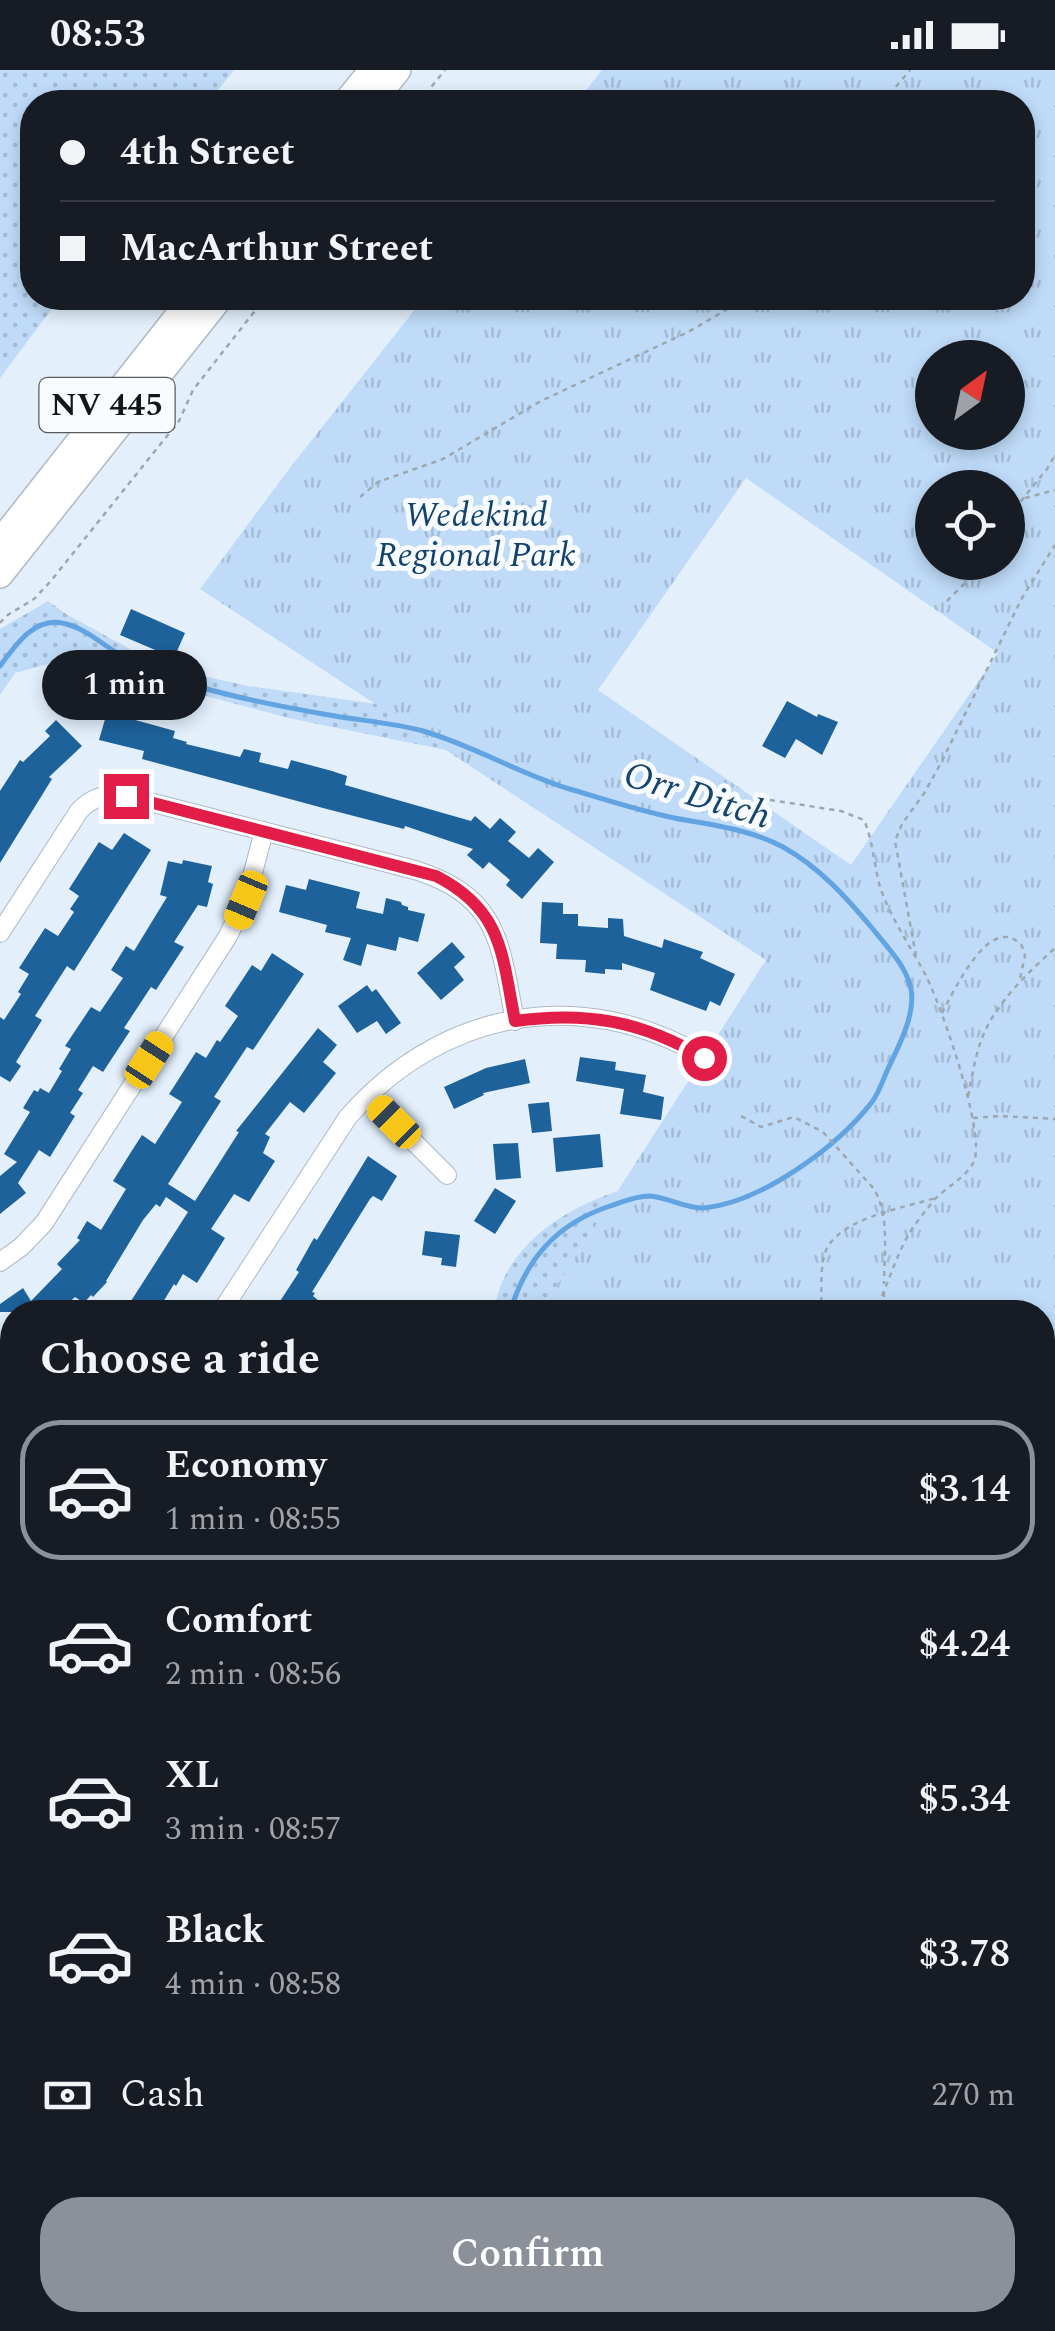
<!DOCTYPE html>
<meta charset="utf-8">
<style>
body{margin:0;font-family:Spectral,serif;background:#20242c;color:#f1f3f6;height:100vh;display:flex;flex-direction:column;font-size:38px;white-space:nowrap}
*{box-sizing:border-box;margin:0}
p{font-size:32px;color:#9ea1a6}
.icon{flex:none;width:55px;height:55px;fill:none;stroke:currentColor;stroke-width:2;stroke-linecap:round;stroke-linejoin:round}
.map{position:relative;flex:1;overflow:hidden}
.drawer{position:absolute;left:0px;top:1230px;width:1055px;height:1032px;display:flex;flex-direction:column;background:#171b24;border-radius:40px 40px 0 0;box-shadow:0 5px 15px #0003}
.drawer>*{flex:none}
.top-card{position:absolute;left:20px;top:20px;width:1015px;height:220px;border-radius:40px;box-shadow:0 5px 15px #0003;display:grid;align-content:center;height:220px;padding:0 40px;background:#171b24}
.needle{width:65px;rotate:33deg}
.controls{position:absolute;left:915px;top:270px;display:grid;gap:20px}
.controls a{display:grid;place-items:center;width:110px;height:110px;border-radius:50%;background:#171b24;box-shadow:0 5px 15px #0003;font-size:50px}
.end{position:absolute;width:45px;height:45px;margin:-22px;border:12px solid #e11d48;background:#fff;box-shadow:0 0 0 5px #fff}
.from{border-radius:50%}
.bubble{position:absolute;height:70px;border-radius:35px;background:#171b24;box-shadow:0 5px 15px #0003;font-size:32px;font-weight:600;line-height:70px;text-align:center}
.car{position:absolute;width:30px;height:60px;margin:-30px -15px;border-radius:12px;box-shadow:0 0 8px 2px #0007;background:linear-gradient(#f5c518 24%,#345 0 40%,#f5c518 0 76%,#345 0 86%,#f5c518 0)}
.top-card b{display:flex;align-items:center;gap:35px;height:95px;font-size:38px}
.top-card b+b{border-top:2px solid #363941}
.top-card i{width:25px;height:25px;background:#f1f3f6}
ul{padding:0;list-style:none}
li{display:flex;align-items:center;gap:30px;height:140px;margin:0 20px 15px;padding:0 20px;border:5px solid transparent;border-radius:40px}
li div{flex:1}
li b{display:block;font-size:38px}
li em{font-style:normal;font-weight:600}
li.selected{border-color:#8c9099}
li>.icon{width:90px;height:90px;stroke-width:1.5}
h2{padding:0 40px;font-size:45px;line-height:120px}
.pay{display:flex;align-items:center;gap:25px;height:110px;padding:0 40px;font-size:38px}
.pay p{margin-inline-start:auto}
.action{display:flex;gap:20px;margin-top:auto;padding:20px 40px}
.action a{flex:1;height:115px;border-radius:40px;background:#8c9099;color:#fff;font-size:40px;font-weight:600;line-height:115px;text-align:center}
.status{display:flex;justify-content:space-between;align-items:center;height:70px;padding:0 50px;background:#171b24;direction:ltr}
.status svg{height:28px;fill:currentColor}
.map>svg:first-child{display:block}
.grass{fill:url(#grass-dots)}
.park{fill:url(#park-tufts);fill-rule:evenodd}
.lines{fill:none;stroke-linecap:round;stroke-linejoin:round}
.stream{stroke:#62a4e1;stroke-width:5}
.building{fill:#1d629b}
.service-casing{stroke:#adb9c5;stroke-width:11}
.minor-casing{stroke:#adb9c5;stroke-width:20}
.primary-casing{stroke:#adb9c5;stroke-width:28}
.path{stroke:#9da7b0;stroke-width:2.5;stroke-dasharray:5 5;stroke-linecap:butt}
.service{stroke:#fff;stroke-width:9}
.minor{stroke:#fff;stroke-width:18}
.primary{stroke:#fff;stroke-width:25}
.route{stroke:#e11d48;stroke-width:12}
.labels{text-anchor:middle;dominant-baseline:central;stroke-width:10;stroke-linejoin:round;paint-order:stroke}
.shield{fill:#f9fcfe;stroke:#575b5e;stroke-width:2.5}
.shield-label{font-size:32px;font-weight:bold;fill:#12161a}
.park-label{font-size:35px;font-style:italic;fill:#13436c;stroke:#f9fcfe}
.water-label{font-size:38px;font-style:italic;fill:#15446d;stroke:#f9fcfe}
</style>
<div class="status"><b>08:53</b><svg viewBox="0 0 49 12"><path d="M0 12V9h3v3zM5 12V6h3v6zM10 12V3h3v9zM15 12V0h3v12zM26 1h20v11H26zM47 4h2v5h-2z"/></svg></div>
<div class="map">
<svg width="1055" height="2261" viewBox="0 0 1055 2261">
<defs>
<pattern id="grass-dots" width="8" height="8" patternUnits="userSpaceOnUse" patternTransform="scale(2.5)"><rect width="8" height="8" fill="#bfdbf8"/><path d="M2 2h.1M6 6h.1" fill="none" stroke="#a3bbd4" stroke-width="1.8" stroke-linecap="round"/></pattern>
<pattern id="park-tufts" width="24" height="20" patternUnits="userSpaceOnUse" patternTransform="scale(2.5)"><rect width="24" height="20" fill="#bfdbf8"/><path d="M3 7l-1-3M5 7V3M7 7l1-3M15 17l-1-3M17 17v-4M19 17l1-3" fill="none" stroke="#a3bbd4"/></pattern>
</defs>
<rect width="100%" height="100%" fill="#e3f0fc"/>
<path class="grass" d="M0 0H234L209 32H32V228H60L0 308Z
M48 531 66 544 150 590 198 605 248 616 377 634 446 680 293 649 160 614 81 585 15 603 0 625V559Z
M618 1121 540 1242H494C502 1179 562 1139 618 1121Z
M883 2250H977L994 2261H876Z"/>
<path class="park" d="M602 0H1055V2261H994L977 2250H1042V1242H540L766 890 200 519 289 399 424 228H1022V32H577ZM932 288H1008V362H932ZM746 408 998 583 851 795 598 620ZM932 418H1008V492H932Z"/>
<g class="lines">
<path class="stream" d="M0 596C15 576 34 547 62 553 85 557 105 577 125 588 147 600 170 608 193 615 239 629 288 638 335 646 364 651 394 653 423 661 475 676 521 705 573 720 606 730 640 741 674 748 712 755 749 759 783 777 819 797 846 827 872 858 886 876 906 895 911 919 916 946 897 979 886 1003 882 1013 878 1024 872 1032 837 1077 762 1132 704 1138 686 1139 668 1127 649 1126 636 1126 622 1132 610 1136 556 1154 526 1189 510 1242
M409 2250 410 2261"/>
</g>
<path class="building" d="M131 539 185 563 174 588 120 565Z
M787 631 817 647 818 644 838 652 822 685 796 669 785 688 762 676Z
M110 632 131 637 128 648 175 661 173 668 187 672 186 674 240 687 244 679 261 683 259 692 288 699 291 690 332 701 347 706 345 715 471 751 475 746 490 759 500 748 516 762 508 771 529 788 538 778 554 792 522 829 506 815 510 810 489 792 483 799 467 785 473 779 405 756 404 759 323 738 142 689 144 681 99 670Z
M56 650 82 676 49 707 52 709 0 793V721L20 690 23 692 50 666 45 661Z
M124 763 151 780 74 901 67 896 35 946 42 950 16 992 21 996 10 1012 0 1006V947L4 950 21 924 18 922 29 904 19 898 45 858 58 866 74 842 70 839 79 826 69 819 99 772 112 780Z
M183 790 212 796 208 812 213 814 207 837 198 835 174 872 184 877 156 920 151 917 124 958 130 961 103 1002 93 996 78 1020 83 1023 70 1043 75 1046 50 1087 39 1080 18 1113 26 1123 0 1144V1106L17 1092 4 1084 30 1042 23 1038 34 1020 38 1022 40 1018 49 1023 62 1001 59 999 71 979 65 976 91 937 100 942 123 908 111 900 126 876 134 881 167 827 160 825 168 791 182 794Z
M309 809 360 822 356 838 383 844 386 828 401 832 402 835 408 837V840L425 844 418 872 399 867 396 881 367 874 361 896 343 890 351 868 325 862 327 855 279 842 286 815 306 820Z
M542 832 563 833V844H578V856L608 858V848L623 849 624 866 662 878 664 869 703 882 700 888 735 904 720 936 710 931 706 941 650 920 655 903 622 893V900L605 899V904L585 902 586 890 556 889 557 874 540 873Z
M452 872 465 887 454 897 464 910 441 930 417 903Z
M272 883 304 904 253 980 247 977 214 1027 221 1031 168 1114 195 1131 239 1062 236 1061 318 958 337 975 323 992 336 1003 304 1043 290 1032 265 1064 270 1067 263 1083 275 1091 249 1132 234 1124 211 1159 225 1168 197 1213 183 1204 176 1216 174 1214 157 1242H124L188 1142 166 1127 160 1137 156 1134 143 1150 106 1211 107 1212 93 1227 91 1225 84 1233 75 1227 59 1242H0V1234L23 1218 31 1231 62 1199 57 1194 80 1170 77 1168 87 1151 101 1160 126 1119 113 1111 131 1082 142 1065 155 1074 182 1032 169 1024 173 1018 196 982 206 988 217 970 220 972 238 946 225 936 252 895 261 901Z
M367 915 372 922 376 919 401 953 386 964 377 951 357 963 338 936Z
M580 987 616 992 615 1000 646 1005 643 1022 664 1027 661 1050 620 1044 624 1019 576 1011Z
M525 989 530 1013 483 1023 484 1025 454 1039 444 1017 486 998Z
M549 1032 552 1061 532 1063 528 1034Z
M600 1064 603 1097 556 1102 553 1068Z
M518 1073 521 1108 496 1110 493 1074Z
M368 1086 397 1106 382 1131 373 1126 370 1129 312 1222 315 1223 313 1226 319 1231 312 1242H273L299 1202 296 1200 314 1168 317 1170Z
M495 1118 516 1131 495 1164 474 1151Z
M425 1161 460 1165 456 1197 441 1195 442 1188 422 1185Z"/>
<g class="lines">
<defs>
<path id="service" d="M172 2261 179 2250"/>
<path id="minor" d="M0 863 79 741C93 726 106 724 126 726L415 800C500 827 500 874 515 951
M368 1026 447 1105
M0 1192 21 1177 44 1153 228 866 246 829 264 761
M221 1242 348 1047C442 940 580 914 704 987
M0 1431 12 1424
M0 1642 12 1644
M0 1887 12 1868
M5 2261 12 2250"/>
<path id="primary" d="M346 32 372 0
M372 32 398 0
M0 472 192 228
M0 505 220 228"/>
</defs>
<use href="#service" class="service-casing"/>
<use href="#minor" class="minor-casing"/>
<use href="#primary" class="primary-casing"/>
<path class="path" d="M419 32 445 0
M883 32 910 0
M360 427 378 412 443 389 541 331 688 262 726 240 737 228
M1025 428 1055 420
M1008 447 1047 399 1055 385
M947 531 965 513 979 492
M0 553 6 546 34 529 50 512 179 351 193 320 265 228
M770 730 841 741 864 750C873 771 874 795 880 817 891 849 911 877 926 906 941 935 986 1064 974 1091 967 1107 948 1116 936 1128 929 1136 923 1144 917 1152 896 1180 890 1213 874 1242
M916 886 895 771 902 754 925 722 942 691 1022 528 1055 475
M942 943C954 921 991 840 1022 876L1025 886 1019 913
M968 1026C973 1003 976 978 987 957 1002 927 1031 900 1055 878
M741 1046 761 1057 794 1047 823 1062 874 1119C890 1146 884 1184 884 1214
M973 1048 1000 1046 1055 1049
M884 1222V1242
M821 1242C822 1224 820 1203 824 1186 833 1149 904 1138 935 1128
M1042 1517H1055
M1042 2228 1055 2223
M989 2261 1005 2250"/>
<use href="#service" class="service"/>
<use href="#minor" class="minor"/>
<use href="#primary" class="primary"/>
</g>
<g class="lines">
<path class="route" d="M126 726 436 806C503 840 502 885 515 951 586 941 642 951 704 988"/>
</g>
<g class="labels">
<rect class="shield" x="39.5" y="308" width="135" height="54" rx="8"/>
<g class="shield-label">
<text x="107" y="335">NV 445</text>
</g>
<g class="park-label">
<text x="476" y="445">Wedekind<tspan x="476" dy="40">Regional Park</tspan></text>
</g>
<g class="water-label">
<text transform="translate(697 726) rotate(17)">Orr Ditch</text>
</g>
</g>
</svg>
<div class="controls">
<a><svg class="needle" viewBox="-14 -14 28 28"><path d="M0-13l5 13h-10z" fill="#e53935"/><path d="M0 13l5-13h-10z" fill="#9ea1a6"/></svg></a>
<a><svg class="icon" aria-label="locate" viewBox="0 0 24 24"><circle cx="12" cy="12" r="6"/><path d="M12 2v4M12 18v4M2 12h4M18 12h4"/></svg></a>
</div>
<i class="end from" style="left:704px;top:988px"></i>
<i class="end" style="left:126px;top:726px"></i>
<div class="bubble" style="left:42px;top:580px;width:165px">1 min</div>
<i class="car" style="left:246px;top:830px;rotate:203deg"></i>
<i class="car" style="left:149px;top:990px;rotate:33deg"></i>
<i class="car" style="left:394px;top:1052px;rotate:315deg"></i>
<div class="top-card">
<b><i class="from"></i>4th Street</b>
<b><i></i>MacArthur Street</b>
</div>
<section class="drawer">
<h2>Choose a ride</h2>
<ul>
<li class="selected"><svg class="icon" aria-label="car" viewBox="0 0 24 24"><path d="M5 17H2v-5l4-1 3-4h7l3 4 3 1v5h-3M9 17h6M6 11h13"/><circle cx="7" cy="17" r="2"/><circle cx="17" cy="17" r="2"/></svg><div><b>Economy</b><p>1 min · 08:55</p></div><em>$3.14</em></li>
<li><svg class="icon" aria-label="car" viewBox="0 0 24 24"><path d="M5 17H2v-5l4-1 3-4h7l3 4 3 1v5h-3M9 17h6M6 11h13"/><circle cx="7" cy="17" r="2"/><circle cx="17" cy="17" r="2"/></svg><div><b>Comfort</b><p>2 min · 08:56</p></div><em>$4.24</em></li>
<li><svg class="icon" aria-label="car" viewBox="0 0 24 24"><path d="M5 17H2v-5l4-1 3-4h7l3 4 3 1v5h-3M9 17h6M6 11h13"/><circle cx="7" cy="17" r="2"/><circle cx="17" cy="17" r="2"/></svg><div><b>XL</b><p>3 min · 08:57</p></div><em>$5.34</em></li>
<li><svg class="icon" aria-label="car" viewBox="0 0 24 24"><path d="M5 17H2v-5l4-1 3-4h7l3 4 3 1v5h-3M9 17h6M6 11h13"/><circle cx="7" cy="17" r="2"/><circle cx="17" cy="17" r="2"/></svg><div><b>Black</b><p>4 min · 08:58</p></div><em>$3.78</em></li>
</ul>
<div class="pay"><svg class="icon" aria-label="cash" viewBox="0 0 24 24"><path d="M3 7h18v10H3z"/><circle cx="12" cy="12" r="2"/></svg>Cash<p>270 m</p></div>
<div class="action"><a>Confirm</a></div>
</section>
</div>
